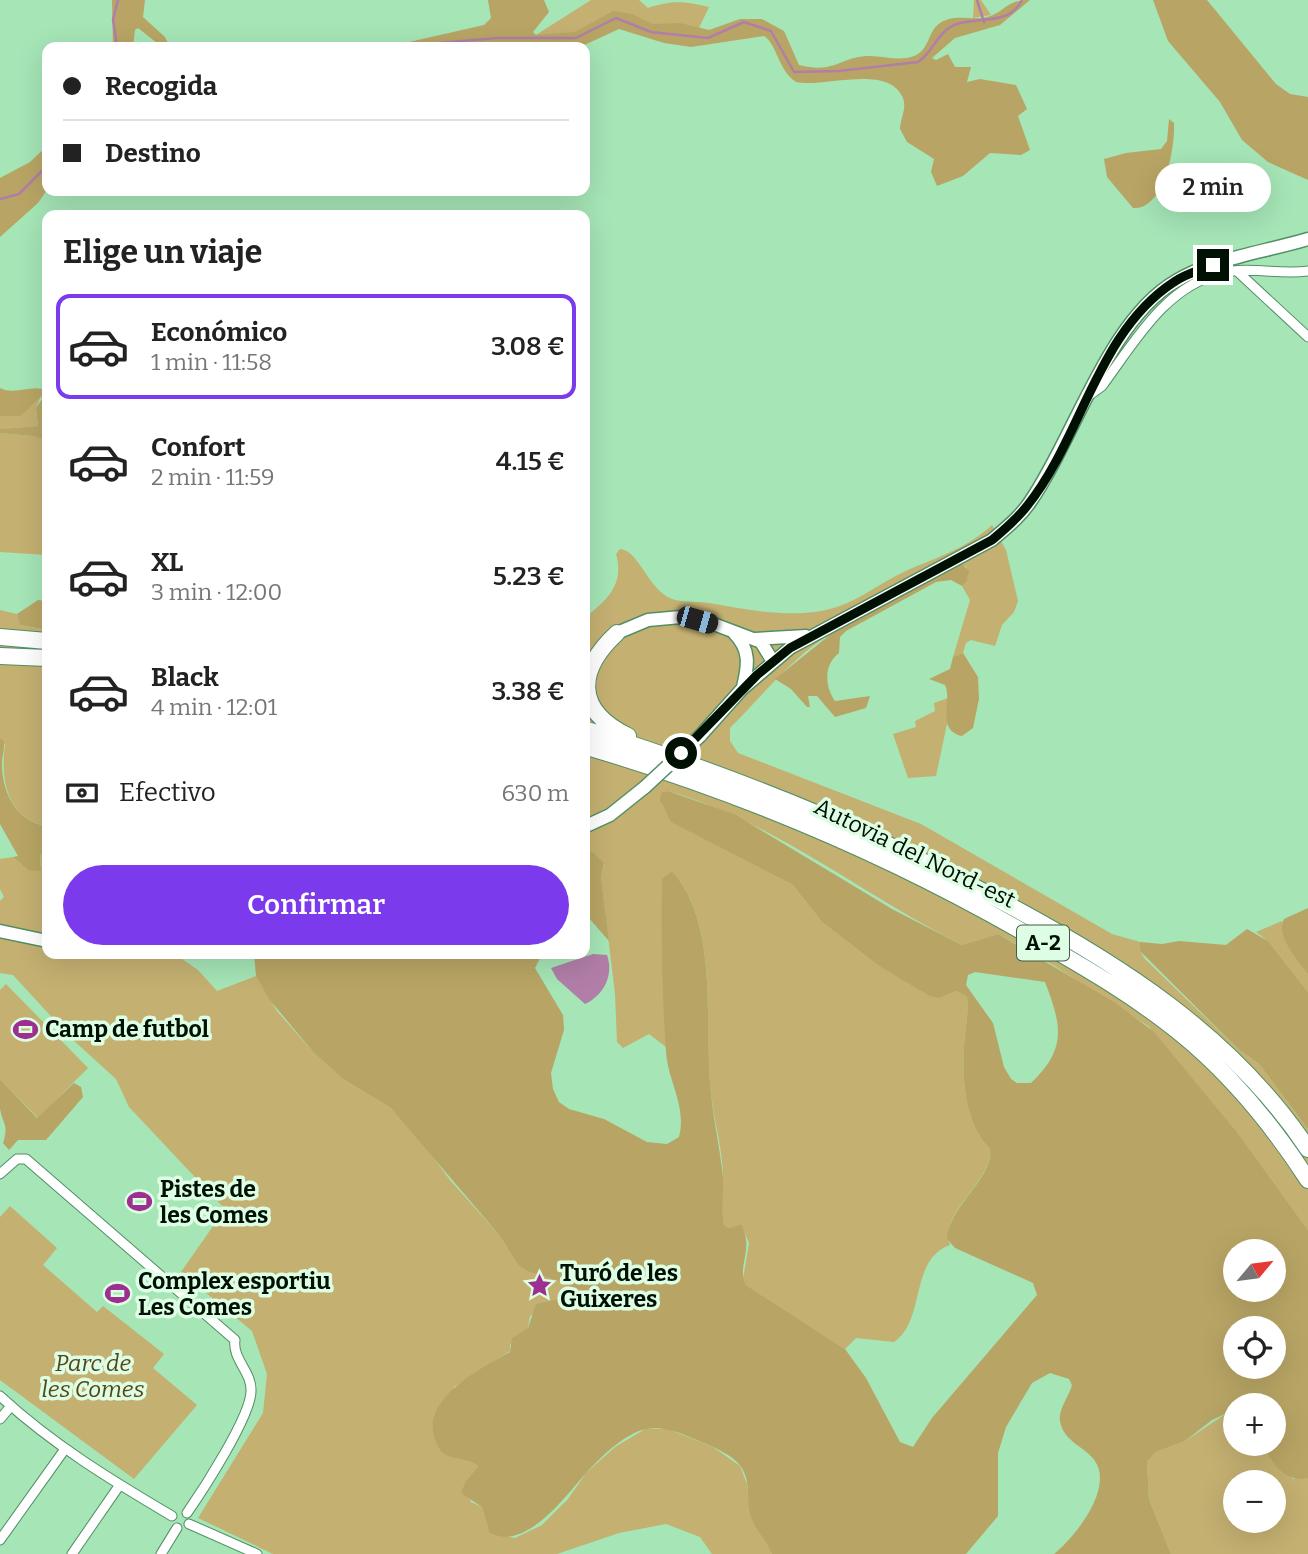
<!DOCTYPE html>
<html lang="es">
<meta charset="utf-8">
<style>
body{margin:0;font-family:Bitter,serif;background:#f6f6f6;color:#222;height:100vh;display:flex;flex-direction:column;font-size:26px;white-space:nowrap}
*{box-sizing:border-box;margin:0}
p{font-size:23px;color:#767676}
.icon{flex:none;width:38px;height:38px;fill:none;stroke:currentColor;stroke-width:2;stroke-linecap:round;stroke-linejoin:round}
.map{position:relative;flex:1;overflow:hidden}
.drawer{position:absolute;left:42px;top:210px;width:548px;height:749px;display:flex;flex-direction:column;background:#fff;border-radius:14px;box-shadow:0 7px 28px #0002}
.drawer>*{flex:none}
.top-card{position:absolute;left:42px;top:42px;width:548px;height:154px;border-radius:14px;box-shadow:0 7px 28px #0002;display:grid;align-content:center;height:154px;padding:0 21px;background:#fff}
.needle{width:46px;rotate:61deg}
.buttons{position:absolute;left:1223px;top:1239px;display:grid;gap:14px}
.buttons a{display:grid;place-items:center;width:63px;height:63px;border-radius:50%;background:#fff;box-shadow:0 7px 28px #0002;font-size:35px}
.end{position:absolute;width:32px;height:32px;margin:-16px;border:9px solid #001103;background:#fff;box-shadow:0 0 0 4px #fff}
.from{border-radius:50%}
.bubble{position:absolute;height:49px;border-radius:24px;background:#fff;box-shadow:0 7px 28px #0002;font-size:23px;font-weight:600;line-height:49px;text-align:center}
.car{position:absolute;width:21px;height:42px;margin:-21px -10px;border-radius:9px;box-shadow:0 0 5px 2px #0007;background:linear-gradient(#222 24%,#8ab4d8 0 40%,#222 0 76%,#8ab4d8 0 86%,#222 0)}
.top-card b{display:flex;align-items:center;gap:24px;height:66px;font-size:26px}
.top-card b+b{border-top:2px solid #e0e0e0}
.top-card i{width:18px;height:18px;background:#222}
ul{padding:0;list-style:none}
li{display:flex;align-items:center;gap:21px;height:105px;margin:0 14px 10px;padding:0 7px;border:4px solid transparent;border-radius:14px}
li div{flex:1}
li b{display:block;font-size:26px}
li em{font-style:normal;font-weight:600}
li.current{border-color:#7c3aed}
li>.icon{width:63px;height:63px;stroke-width:1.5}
h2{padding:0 21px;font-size:32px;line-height:84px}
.pay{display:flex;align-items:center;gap:18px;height:77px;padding:0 21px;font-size:26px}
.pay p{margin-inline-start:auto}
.button{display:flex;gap:14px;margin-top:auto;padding:14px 21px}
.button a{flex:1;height:80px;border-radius:42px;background:#7c3aed;color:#fff;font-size:28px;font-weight:600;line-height:80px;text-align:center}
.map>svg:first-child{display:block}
.green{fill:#c4b071;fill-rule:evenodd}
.forest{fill:#b8a565;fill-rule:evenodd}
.water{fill:#b17ea8}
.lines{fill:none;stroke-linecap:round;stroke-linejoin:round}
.stream{stroke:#b17ea8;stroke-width:2.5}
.street-casing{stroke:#528f65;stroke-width:11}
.secondary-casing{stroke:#528f65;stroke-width:15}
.highway-casing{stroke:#528f65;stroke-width:18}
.street{stroke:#fff;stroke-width:9}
.secondary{stroke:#fff;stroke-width:12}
.highway{stroke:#fff;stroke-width:16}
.secondary-bridge-casing{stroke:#528f65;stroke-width:15;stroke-linecap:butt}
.secondary-bridge{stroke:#fff;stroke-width:12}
.route{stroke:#001103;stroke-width:9}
.labels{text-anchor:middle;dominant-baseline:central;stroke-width:7;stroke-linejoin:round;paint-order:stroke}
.shield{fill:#defde5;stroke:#435847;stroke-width:2}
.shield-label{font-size:21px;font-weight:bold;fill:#001103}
.street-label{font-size:23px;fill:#001103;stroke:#defde5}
.poi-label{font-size:23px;font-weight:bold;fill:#001103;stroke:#defde5;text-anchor:start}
.park-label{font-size:23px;font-style:italic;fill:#554715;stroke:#defde5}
</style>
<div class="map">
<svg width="1308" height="1554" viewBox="0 0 1308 1554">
<rect width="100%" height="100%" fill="#a5e5b6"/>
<path class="green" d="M591 0H639L648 8C672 0 684 1 709 7L699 28 653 27 629 16 572 35H536Z
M974 0H981L991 15 973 18Z
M41 396 36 408 38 426 0 429V416H21L33 401Z
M0 433 33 436 47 441V555L0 552Z
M992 525 1006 550 1018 601 1014 612 1002 625 995 646 971 640 966 643 963 653 953 657 970 600 962 586 968 578 966 566C923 587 876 605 836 630 793 656 764 694 730 728V741L738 753 921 824 1112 934 1140 942V951L1145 959 1238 1049 1259 1064 1308 1129V1230L1237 1132 1148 1026 1053 965 998 934 962 945C864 896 775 822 668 791L662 805 667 810 792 884 822 922 879 966 940 998 956 991 967 997C969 1013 965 1030 964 1046 962 1081 965 1124 990 1149 994 1180 937 1214 950 1245 909 1259 926 1321 894 1342L856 1338 845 1349 746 1285 743 1279 749 1243 741 1224 729 1228 724 1225C721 1211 723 1197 723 1183 724 1150 712 1116 710 1082 705 1020 718 920 672 871L662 878 666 1047 649 1034 623 1048 617 1042 615 994 601 877 604 864 594 853 585 849 584 618C606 601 625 585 616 554L620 549C639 550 648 590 672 599 684 603 697 601 709 603 749 610 797 620 837 607 862 599 884 580 908 570 938 557 967 548 992 525Z
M0 610 17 614 20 625 47 630V826C7 819 0 779 5 745L0 738Z
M948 698 947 724 936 776 908 778 893 734 916 727 915 721 935 711 934 703Z
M47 850V954H175L198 970 217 991 256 976 277 1011 314 1053 343 1079 391 1108 418 1137 450 1180 500 1236 518 1265 563 1282 574 1289 570 1295 530 1316 528 1328 510 1345V1351L454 1387 452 1457 473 1461 478 1466 466 1481 471 1502 482 1507 489 1532 515 1538 542 1525 568 1499 586 1473 615 1447 645 1429H668L713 1447 740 1466 747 1484 751 1517 767 1539 772 1554H712L700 1537 666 1524 619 1533 557 1554H273L198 1518 263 1413 267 1374 252 1331 181 1272 225 1209 129 1107 116 1079 72 1039 13 975 0 973V901L4 897 0 889V859L13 857 28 870 41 867 40 855Z
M1282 921 1285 938 1308 974V992L1268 941 1256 932Z
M6 984 88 1068 38 1118 0 1079V990Z
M10 1206 57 1248 43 1265 97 1312 103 1306 164 1354 153 1368 197 1405 134 1479 0 1380V1217Z
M1227 1413 1235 1415 1236 1444H1261L1272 1461 1293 1479 1308 1478V1554H1171L1149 1499 1147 1462 1156 1452 1185 1441ZM1236 1482H1274V1521H1236Z"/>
<path class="forest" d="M112 0H145L143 17 165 37 170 47H162L138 28 135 30 133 47H113Z
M488 0H544L549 12 533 32 536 35 575 32 613 11 632 14 653 24 680 23 709 30 740 19H762L784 31 799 65C835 74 838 58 866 56 883 55 897 62 914 56 930 50 927 32 940 23 955 13 971 21 987 17 1007 11 1005 0 1030 0L1000 25 955 38 932 58 936 60 948 54 955 67H971L967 82 980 79 1016 85 1027 109 1018 116 1030 150 1021 155 990 153 963 176 937 186 931 172 934 159 907 142 900 129C900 119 907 109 903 98 889 63 823 88 796 82 778 70 777 44 764 36L691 47 664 43 619 29 580 47H387L484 25 491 18Z
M1153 0H1207L1276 84 1290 94 1308 97V180L1268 162 1242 140 1220 102 1168 41Z
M1169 119 1174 123C1175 147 1165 210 1133 208L1107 177 1104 159 1126 153 1161 149 1167 141Z
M47 146V190L38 203 0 237V178L30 162Z
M0 388C16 396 33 383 47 391V441L33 436 0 433V429L38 426 36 408 42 399 41 396 21 416H0Z
M961 563 969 571 967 581 962 586 951 580 936 582 846 631 840 637 839 653C823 665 825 687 835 701L870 696 866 708 835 717 817 696H808L810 707H807L791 689 775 679 836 630Z
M38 600 47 601V630L20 625 17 614Z
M963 653 978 677 979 699 973 728 962 736C935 730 953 701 945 685L929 679 950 669 953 657Z
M0 738 4 741C5 749 2 756 2 764 2 793 17 822 47 826V850L40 855 41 871 28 870 13 857 18 856 0 824Z
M668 791 734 814 892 909 962 945 998 934 1114 1002 1153 1031 1237 1132 1308 1230V1478C1284 1484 1272 1461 1261 1444H1274V1405H1236L1235 1415 1227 1413 1212 1420 1185 1441 1156 1452 1147 1462 1149 1499 1171 1554H1054C1074 1538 1114 1489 1095 1461 1085 1446 1064 1443 1060 1421 1058 1410 1069 1396 1072 1385L1069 1379 1050 1373 1032 1383 1006 1427 998 1453V1516L966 1554H772C767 1540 755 1530 751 1517 746 1502 751 1485 743 1470 735 1455 713 1447 699 1441 682 1434 666 1426 647 1429 626 1432 601 1457 587 1472 568 1493 525 1554 489 1532L482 1507 461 1493 466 1481 478 1466C468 1456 447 1462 439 1448 412 1402 480 1369 510 1352L512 1338 528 1328 536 1304 564 1298 573 1289 563 1282 530 1272 518 1265 500 1236 391 1108 343 1079 314 1053 269 999 256 976 254 954H542L535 968 563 1015 564 1030 551 1073 553 1089 559 1102 569 1109 604 1119 647 1142 667 1144 679 1137C687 1106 668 1082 666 1052 662 995 661 935 662 878L672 871C718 921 705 1019 710 1082 712 1114 720 1146 723 1178 724 1194 721 1209 724 1225L729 1228 741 1224C755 1250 736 1266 746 1285L845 1349 866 1378 900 1442 913 1447 932 1418 1037 1295 1033 1283 955 1248 947 1239C948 1207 994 1178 990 1149 965 1124 962 1081 964 1046 965 1030 969 1013 967 997L956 991 940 998 930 996 879 966 822 922 792 884 671 822 660 800 661 793ZM975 972 1045 982C1061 1024 1068 1048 1031 1083H1017L1011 1079 1004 1067 993 1023 966 985 968 975ZM1236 1251H1274V1290H1236ZM1236 1328H1274V1367H1236Z
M585 849 594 853 604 863 601 877 609 941 588 917 585 919Z
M1308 908V974C1298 960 1275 936 1284 919Z
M1247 929 1268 941 1308 992V1129L1259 1064 1238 1049 1140 951V942L1162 944 1179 941 1226 945Z
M0 1079 37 1118 74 1083 81 1087 83 1097 46 1140H18L9 1150 3 1143C9 1124 3 1125 0 1109 0 1100 0 1088 0 1079Z"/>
<path class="water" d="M593 954 607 955C614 975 604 995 585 1004L557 979 551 968Z"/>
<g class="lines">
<path class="stream" d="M977 0 984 22
M117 47 113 19 118 0
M429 47 439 43 497 38H576L616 18 651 32 708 38 744 22 771 31 794 72 839 71 918 62C932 53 937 34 952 26 974 15 1008 28 1022 0
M0 199 19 194 47 166"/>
<defs>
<path id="street" d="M1238 272 1308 337
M1091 394 1102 386C1134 343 1165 286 1222 273 1250 266 1279 275 1308 271
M0 1174 17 1159H26L235 1340C232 1359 252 1372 251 1391 251 1416 203 1490 187 1513
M0 1396C52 1444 111 1480 172 1516
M0 1419 11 1406
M189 1524 257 1554
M0 1540 65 1449
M72 1554 119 1486
M161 1554 177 1528"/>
<path id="secondary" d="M617 633 648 620 681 617 711 623 761 642 772 660
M734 633C751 650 748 666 743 687
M755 639 806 636
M700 736 742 689 790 648 992 540C1006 528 1020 517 1030 502 1074 439 1108 320 1176 281 1214 258 1265 252 1308 239
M584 827 610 815 645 787
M0 931 47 941"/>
<path id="highway" d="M617 633C577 670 574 710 628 736
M0 637 47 641
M0 656 47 658
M584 729C728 774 867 829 999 900 1118 963 1232 1035 1308 1149
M584 746C737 791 885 853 1023 932 1081 965 1141 999 1192 1043 1237 1082 1275 1129 1308 1180"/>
</defs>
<use href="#street" class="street-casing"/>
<use href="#secondary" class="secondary-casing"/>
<use href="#highway" class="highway-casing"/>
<use href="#street" class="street"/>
<use href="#secondary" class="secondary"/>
<use href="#highway" class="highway"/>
<defs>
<path id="secondary-bridge" d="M645 787 700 736"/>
</defs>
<use href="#secondary-bridge" class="secondary-bridge-casing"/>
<use href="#secondary-bridge" class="secondary-bridge"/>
</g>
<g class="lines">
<path class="route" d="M681 753 757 675 790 648 992 540C1005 529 1017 519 1027 506 1082 438 1097 332 1174 282 1185 274 1200 270 1213 265"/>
</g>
<defs>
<symbol id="stadium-bare" viewBox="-9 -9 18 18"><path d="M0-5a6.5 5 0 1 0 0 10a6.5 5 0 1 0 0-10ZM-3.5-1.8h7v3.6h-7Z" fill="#9c2f90" stroke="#defde5" stroke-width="2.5" paint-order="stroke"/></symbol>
<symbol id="sight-bare" viewBox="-9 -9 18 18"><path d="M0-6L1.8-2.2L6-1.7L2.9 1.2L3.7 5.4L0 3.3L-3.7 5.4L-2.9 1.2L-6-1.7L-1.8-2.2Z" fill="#9c2f90" stroke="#defde5" stroke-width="2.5" paint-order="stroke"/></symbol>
</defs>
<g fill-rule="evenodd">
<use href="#stadium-bare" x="8" y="1012" width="35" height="35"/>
<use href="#stadium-bare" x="122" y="1184" width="35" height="35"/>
<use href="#sight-bare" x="522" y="1268" width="35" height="35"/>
<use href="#stadium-bare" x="100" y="1276" width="35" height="35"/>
</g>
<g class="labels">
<rect class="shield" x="1017" y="925.5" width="52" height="35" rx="5"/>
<g class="shield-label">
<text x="1043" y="943">A-2</text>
</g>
<g class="street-label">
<text transform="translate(915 853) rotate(26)">Autovia del Nord-est</text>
</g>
<g class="poi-label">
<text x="45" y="1029">Camp de futbol</text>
<text x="160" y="1189">Pistes de<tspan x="160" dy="26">les Comes</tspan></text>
<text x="560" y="1273">Turó de les<tspan x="560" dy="26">Guixeres</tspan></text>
<text x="138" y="1281">Complex esportiu<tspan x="138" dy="26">Les Comes</tspan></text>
</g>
<g class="park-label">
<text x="93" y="1363">Parc de<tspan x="93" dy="26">les Comes</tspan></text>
</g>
</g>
</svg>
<div class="buttons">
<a><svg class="needle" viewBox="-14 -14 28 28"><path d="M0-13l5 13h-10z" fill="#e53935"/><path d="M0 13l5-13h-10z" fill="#767676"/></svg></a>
<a><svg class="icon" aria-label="locate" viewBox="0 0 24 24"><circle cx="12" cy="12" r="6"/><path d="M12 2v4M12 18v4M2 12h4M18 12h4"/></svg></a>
<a>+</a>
<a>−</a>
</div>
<i class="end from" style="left:681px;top:753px"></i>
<i class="end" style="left:1213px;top:265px"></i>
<div class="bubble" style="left:1155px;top:163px;width:116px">2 min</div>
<i class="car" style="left:697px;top:620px;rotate:106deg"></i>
<div class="top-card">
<b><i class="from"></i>Recogida</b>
<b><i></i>Destino</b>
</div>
<section class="drawer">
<h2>Elige un viaje</h2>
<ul>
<li class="current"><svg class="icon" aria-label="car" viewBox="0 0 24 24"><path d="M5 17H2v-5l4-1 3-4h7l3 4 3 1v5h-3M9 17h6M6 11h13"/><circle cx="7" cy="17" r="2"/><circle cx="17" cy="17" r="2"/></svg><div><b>Económico</b><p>1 min · 11:58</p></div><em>3.08 €</em></li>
<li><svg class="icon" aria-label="car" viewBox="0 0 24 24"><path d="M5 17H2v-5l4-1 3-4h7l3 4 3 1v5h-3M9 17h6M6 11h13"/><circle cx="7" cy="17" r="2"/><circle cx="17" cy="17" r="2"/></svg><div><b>Confort</b><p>2 min · 11:59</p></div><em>4.15 €</em></li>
<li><svg class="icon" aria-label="car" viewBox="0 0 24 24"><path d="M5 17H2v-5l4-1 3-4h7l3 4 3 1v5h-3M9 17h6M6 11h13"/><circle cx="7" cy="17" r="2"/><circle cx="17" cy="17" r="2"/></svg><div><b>XL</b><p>3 min · 12:00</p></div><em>5.23 €</em></li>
<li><svg class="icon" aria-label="car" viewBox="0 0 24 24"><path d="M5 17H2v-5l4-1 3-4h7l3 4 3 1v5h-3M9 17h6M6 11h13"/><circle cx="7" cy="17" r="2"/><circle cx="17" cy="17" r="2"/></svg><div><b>Black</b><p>4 min · 12:01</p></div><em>3.38 €</em></li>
</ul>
<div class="pay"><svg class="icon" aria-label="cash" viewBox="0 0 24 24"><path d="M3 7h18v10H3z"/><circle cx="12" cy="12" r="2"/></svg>Efectivo<p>630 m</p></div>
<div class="button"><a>Confirmar</a></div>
</section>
</div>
